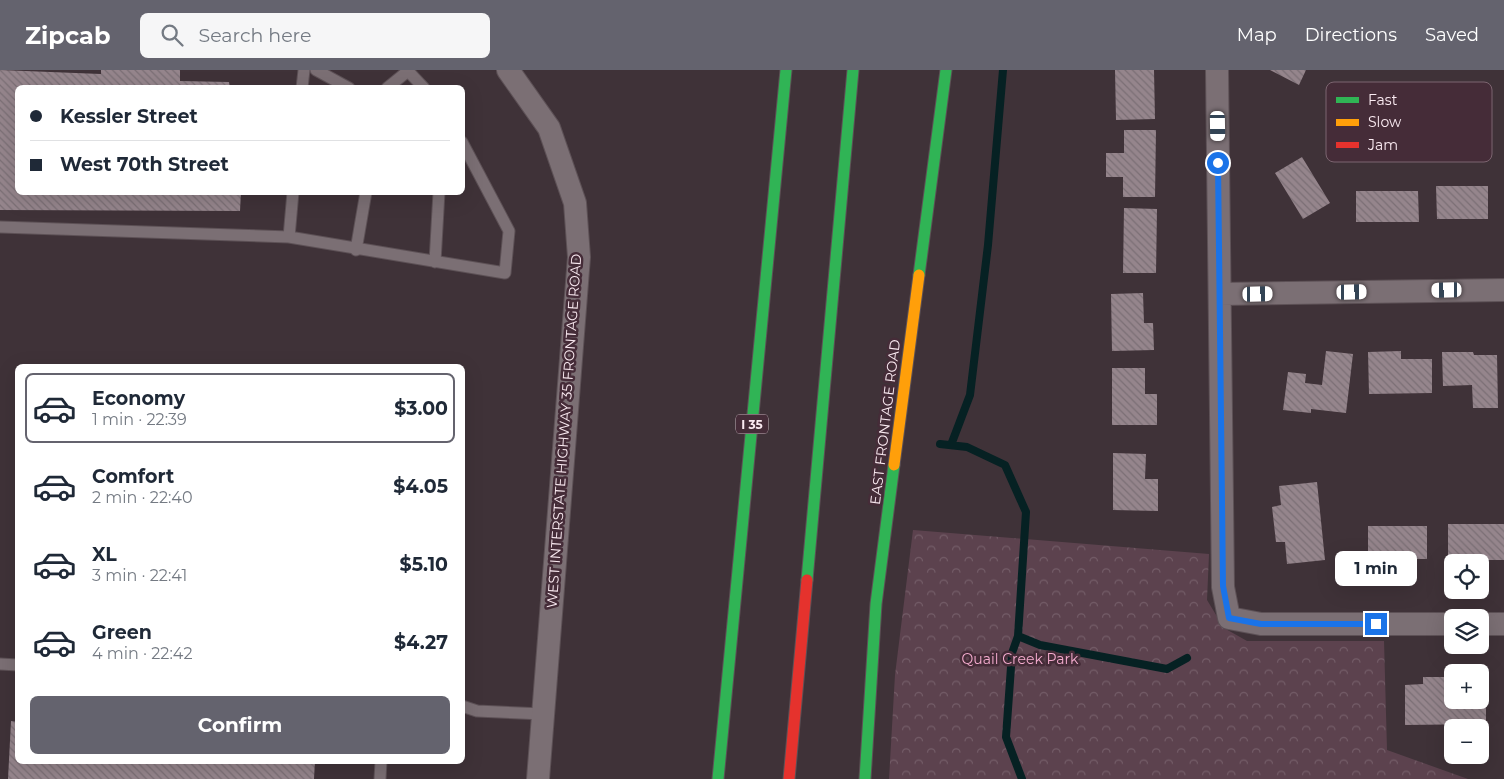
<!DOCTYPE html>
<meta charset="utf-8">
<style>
body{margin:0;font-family:Montserrat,sans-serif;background:#f6f6f7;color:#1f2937;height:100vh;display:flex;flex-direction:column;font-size:19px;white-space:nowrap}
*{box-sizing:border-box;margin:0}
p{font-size:16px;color:#747a83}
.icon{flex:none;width:28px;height:28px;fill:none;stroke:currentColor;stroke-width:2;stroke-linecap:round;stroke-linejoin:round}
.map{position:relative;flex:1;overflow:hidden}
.drawer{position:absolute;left:15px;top:294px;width:450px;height:400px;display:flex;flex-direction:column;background:#fff;border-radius:8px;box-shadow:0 5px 20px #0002}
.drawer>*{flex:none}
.hud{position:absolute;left:15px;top:15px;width:450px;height:110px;border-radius:8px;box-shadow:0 5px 20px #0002;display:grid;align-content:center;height:110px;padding:0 15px;background:#fff}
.tools{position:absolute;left:1444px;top:484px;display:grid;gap:10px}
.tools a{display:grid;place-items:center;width:45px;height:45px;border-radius:8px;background:#fff;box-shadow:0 5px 20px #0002;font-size:25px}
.end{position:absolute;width:22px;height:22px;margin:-11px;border:6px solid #1a73e8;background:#fff;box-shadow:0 0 0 2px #fff}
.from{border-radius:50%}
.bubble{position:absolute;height:35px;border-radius:8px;background:#fff;box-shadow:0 5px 20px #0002;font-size:16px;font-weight:700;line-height:35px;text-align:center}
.car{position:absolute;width:15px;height:30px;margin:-15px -8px;border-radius:6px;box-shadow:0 0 4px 1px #0007;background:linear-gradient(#fff 24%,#345 0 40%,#fff 0 76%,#345 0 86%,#fff 0)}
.hud b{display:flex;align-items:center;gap:18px;height:48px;font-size:19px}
.hud b+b{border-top:1px solid #e0e1e3}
.hud i{width:12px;height:12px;background:#1f2937}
ul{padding:9px 0 0;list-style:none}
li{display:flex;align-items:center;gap:15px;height:70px;margin:0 10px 8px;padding:0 5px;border:2px solid transparent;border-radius:8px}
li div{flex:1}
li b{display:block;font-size:19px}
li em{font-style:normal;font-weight:700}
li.active{border-color:#64636e}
li>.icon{width:45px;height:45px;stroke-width:1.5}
.action{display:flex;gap:10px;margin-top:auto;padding:10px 15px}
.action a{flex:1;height:58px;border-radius:8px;background:#64636e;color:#fff;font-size:20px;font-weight:700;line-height:58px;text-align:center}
header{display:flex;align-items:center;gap:30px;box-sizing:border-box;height:70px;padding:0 25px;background:#64636e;color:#fff}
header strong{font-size:24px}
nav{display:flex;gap:28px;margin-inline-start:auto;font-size:18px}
.search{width:350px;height:45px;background:#f6f6f7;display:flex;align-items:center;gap:12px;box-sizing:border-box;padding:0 18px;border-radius:8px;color:#747a83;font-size:19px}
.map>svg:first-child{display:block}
.forest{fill:url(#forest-crowns)}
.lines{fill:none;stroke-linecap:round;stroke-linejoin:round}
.stream{stroke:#062123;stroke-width:8}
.building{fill:url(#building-back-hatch)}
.lane-casing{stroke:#5d5156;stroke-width:13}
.street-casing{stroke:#5d5156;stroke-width:24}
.fast-casing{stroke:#5d5156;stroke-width:13}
.slow-casing{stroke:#5d5156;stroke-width:13}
.jam-casing{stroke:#5d5156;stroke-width:13}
.lane{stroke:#7b6f74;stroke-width:11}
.street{stroke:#7b6f74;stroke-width:22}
.fast{stroke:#30b455;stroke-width:11}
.slow{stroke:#ff9f0a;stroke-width:11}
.jam{stroke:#e5322d;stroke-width:11}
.route{stroke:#1a73e8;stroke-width:6}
.labels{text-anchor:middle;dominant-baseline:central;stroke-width:5;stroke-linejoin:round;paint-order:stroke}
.shield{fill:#452c38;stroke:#c4b2ba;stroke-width:1}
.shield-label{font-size:12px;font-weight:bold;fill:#fbebf2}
.street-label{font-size:14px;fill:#fbebf2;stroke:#452c38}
.park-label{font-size:14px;fill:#f5accf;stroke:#452c38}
.key{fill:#452c38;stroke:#7c6570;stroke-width:1}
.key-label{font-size:14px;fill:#fbebf2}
</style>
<header>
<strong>Zipcab</strong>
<div class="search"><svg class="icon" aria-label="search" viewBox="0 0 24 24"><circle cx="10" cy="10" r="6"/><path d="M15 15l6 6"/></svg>Search here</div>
<nav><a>Map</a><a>Directions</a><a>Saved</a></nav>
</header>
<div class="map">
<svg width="1504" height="709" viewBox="0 0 1504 709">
<defs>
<pattern id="forest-crowns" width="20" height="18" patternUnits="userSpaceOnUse" patternTransform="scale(1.25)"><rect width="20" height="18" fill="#5c424e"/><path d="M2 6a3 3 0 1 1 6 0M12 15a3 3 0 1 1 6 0" fill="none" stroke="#745d68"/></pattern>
<pattern id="building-back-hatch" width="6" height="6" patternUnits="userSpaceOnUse" patternTransform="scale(1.25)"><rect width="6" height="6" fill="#95858c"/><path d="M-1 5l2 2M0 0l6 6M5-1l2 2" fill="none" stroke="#7b6f75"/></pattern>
</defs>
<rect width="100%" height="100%" fill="#3f3238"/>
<path class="forest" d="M913 460 1209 484 1207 530 1224 558 1247 571H1384L1387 680 1468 709H889L895 605Z"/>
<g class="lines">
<path class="stream" d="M940 374 967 377 1005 395 1026 442 1018 566 1012 583 1006 667 1022 709
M951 375 970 325 988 175 1003 0
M1018 566 1040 575 1167 599 1187 588"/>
</g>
<path class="building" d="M0 0 101 4V0H180V11L229 12 230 18H18V122H241L240 141 0 140Z
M1115 0H1154L1155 49 1116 50Z
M1270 0H1306L1299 15Z
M1124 60H1156L1155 127H1123V107H1106V83H1124Z
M1302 87 1330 133 1303 149 1275 103Z
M1436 116H1488V149H1437Z
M1356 121H1418L1419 152H1356Z
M1124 138 1157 139 1156 203H1123Z
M1143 223 1144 253H1153L1154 280 1112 281 1111 224Z
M1326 281 1353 284 1346 343 1311 339V343L1283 340 1288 302 1306 304 1305 313 1322 315Z
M1401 281V289H1432V323L1369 324 1368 282Z
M1442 282H1473L1474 285H1497L1498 338H1473L1472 315 1443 316Z
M1112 298H1145V324H1157V355H1112Z
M1113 383 1146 384 1145 409H1158V441L1113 440Z
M1317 412 1325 490 1287 494 1285 472H1276L1272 437 1281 435 1279 416Z
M1448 454H1504V490H1448Z
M1368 456H1427V489H1368Z
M1423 607H1452V630H1480V616H1486V654L1405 655V615L1423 614Z
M11 651 18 652V691H315L314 709H8Z"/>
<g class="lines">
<defs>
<path id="lane" d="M316 0 349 18
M302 18 304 0
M387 18 408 1 424 18
M0 157 289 167 505 203 509 161 462 72
M289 167 293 122
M356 180 366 122
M435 192 439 122
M0 594 18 595
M462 636 477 641 543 644
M380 709 381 691"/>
<path id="street" d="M508 0 549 58 575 133 579 187 538 709
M1217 0 1223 517 1229 548 1261 554H1452
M1220 224 1504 220
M1480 554H1504"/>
<path id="fast" d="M919 205 946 0
M807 510 853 0
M718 709 786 0
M865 709 876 534 894 395"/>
<path id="slow" d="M894 395 919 205"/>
<path id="jam" d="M789 709 807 510"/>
</defs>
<use href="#lane" class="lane-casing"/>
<use href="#street" class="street-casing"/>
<use href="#fast" class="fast-casing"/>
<use href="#slow" class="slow-casing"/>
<use href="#jam" class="jam-casing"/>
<use href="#lane" class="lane"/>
<use href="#street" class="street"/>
<use href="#fast" class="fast"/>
<use href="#slow" class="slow"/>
<use href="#jam" class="jam"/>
</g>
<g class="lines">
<path class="route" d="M1218 93 1223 516 1229 548 1261 554H1376"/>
</g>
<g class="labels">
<rect class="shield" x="736" y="344.5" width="32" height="19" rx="4"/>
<g class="shield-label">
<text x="752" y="354">I 35</text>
</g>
<g class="street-label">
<text transform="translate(885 352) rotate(-83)">EAST FRONTAGE ROAD</text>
<text transform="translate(564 361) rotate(-86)">WEST INTERSTATE HIGHWAY 35 FRONTAGE ROAD</text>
</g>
<g class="park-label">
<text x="1020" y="589">Quail Creek Park</text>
</g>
</g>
<rect x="1326" y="12" width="166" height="80" rx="8" class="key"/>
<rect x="1336" y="27" width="23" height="6" fill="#30b455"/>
<rect x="1336" y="49" width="23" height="7" fill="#ff9f0a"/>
<rect x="1336" y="72" width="23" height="6" fill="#e5322d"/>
<g class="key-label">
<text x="1368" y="35">Fast</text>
<text x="1368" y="57">Slow</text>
<text x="1368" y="80">Jam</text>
</g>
</svg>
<div class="tools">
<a><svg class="icon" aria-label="locate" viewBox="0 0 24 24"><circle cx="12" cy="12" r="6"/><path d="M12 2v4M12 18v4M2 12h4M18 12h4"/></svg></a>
<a><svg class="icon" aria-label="layers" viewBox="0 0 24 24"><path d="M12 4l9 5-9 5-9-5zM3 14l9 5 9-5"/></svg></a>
<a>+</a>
<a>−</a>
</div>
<i class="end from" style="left:1218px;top:93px"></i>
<i class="end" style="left:1376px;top:554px"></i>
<div class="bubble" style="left:1335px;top:481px;width:82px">1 min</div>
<i class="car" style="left:1218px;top:56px;rotate:179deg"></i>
<i class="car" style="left:1447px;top:220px;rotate:269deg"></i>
<i class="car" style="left:1352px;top:222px;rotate:89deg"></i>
<i class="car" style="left:1258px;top:224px;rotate:89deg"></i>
<div class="hud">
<b><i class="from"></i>Kessler Street</b>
<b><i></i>West 70th Street</b>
</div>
<section class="drawer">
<ul>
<li class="active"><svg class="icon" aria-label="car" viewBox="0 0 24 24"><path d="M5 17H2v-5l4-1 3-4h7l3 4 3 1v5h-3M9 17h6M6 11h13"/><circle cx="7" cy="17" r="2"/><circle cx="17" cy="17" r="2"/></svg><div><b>Economy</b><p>1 min · 22:39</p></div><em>$3.00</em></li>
<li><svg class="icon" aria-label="car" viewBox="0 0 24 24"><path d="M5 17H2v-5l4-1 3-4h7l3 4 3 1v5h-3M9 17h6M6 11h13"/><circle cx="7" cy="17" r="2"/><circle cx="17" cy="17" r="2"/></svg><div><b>Comfort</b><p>2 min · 22:40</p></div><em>$4.05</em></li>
<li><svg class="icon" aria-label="car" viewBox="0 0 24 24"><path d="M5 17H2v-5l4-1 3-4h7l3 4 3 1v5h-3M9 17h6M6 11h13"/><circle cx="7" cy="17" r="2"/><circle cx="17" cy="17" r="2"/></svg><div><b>XL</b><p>3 min · 22:41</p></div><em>$5.10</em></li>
<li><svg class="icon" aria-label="car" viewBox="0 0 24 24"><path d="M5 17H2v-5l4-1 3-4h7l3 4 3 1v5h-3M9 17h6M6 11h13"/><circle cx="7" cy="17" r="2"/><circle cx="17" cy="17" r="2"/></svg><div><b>Green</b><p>4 min · 22:42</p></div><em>$4.27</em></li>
</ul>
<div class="action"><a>Confirm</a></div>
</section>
</div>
